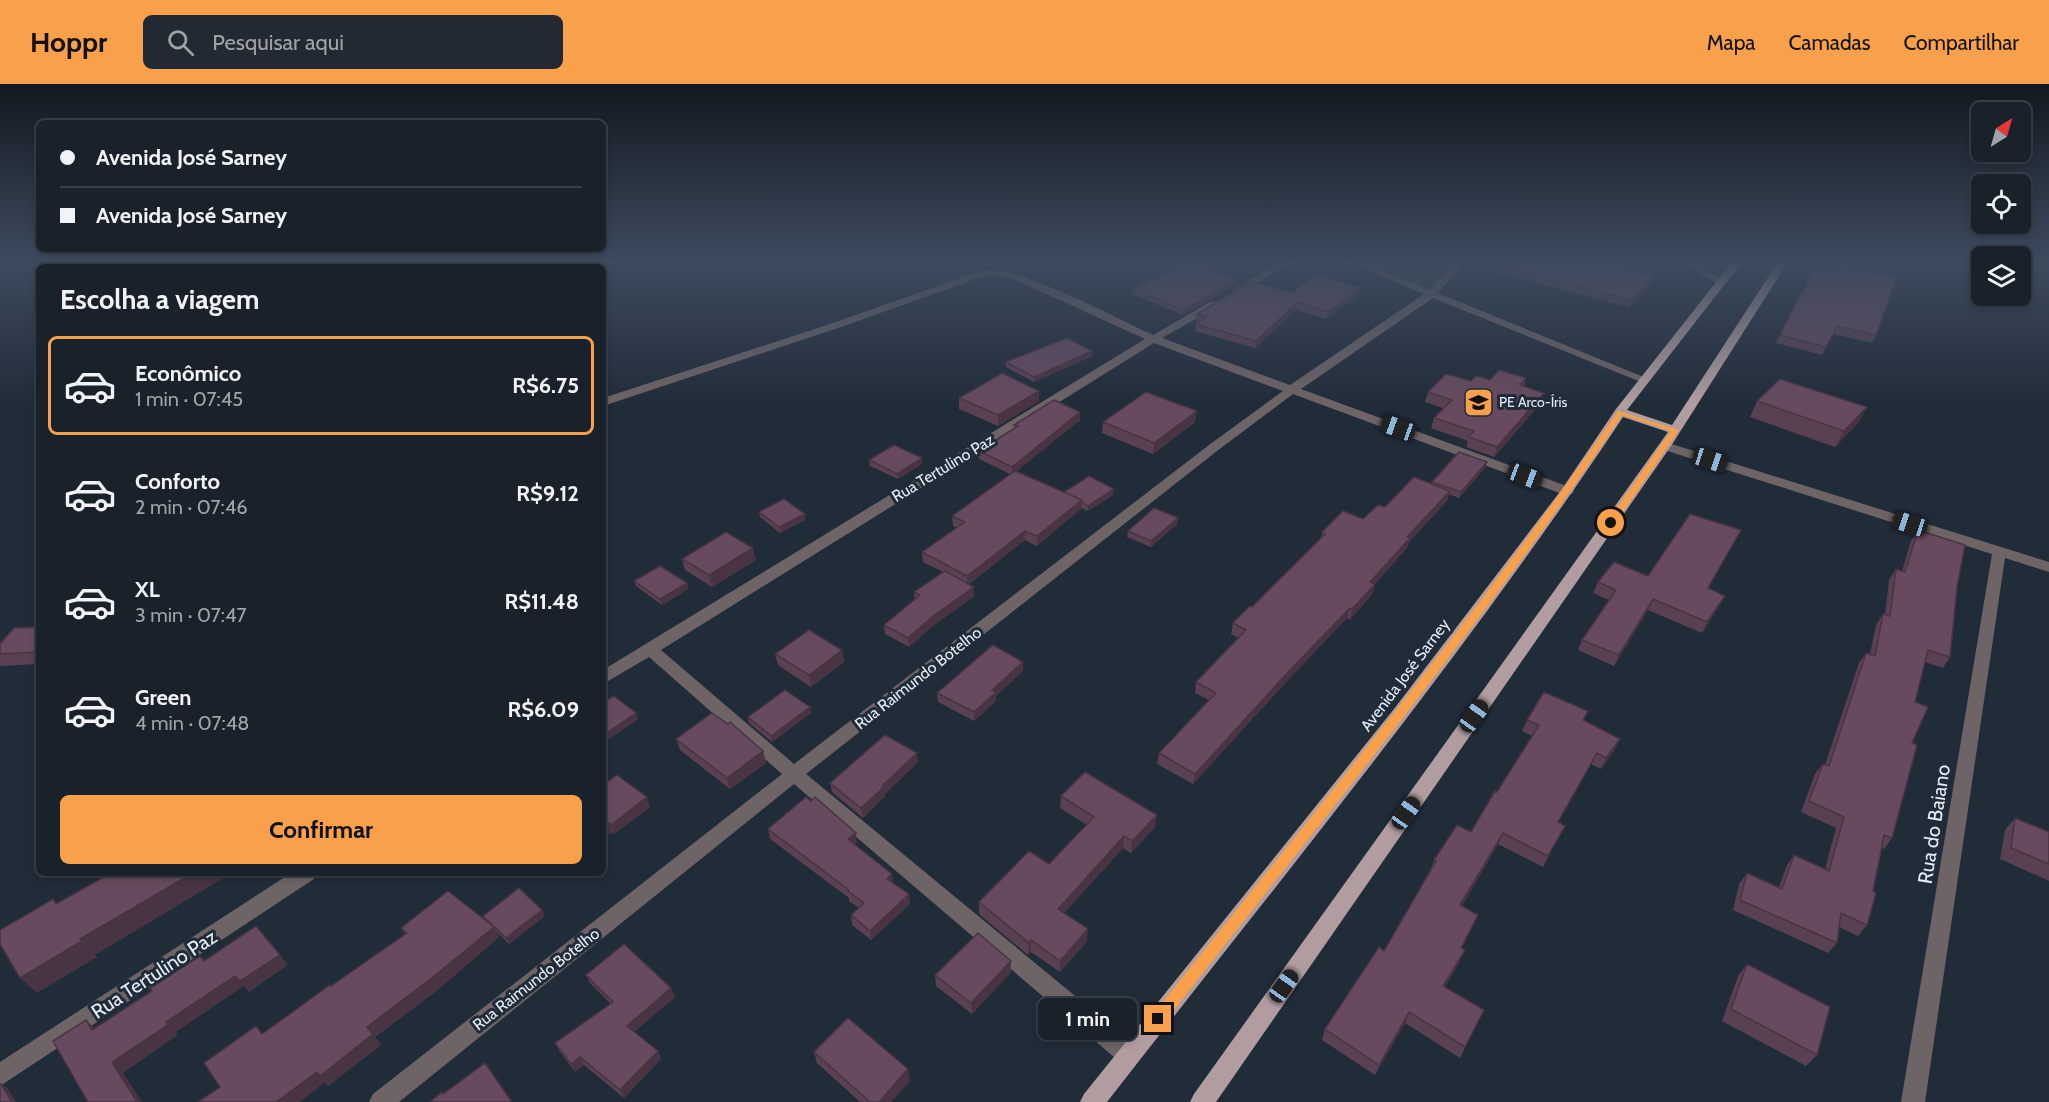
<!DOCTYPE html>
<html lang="pt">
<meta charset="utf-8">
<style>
body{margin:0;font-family:Cabin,sans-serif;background:#222933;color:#f1f3f6;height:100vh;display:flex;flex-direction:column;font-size:22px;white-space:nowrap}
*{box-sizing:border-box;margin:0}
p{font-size:20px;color:#9fa3a9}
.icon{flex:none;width:33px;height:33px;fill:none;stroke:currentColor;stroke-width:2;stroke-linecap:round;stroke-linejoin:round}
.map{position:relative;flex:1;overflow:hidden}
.drawer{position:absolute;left:36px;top:180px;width:570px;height:612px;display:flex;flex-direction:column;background:#19212b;border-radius:9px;box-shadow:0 3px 9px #0003,0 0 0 2px #373e47}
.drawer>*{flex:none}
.hud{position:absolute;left:36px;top:36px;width:570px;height:132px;border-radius:9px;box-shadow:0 3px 9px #0003,0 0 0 2px #373e47;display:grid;align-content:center;height:132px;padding:0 24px;background:#19212b}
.needle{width:39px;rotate:37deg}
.tools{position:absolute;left:1971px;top:18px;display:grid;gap:12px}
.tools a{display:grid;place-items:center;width:60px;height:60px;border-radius:9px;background:#19212b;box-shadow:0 3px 9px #0003,0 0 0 2px #373e47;font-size:30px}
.end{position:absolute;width:27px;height:27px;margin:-14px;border:8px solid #f8a14a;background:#111;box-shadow:0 0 0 3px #111}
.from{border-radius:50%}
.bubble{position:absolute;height:42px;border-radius:9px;background:#19212b;box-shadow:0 3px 9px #0003,0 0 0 2px #373e47;font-size:20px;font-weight:700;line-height:42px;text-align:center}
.car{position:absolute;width:18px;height:36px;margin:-18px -9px;border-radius:8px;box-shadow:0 0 4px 2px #0007;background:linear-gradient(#222 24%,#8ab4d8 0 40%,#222 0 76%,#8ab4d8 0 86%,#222 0)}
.hud b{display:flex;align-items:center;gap:21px;height:57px;font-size:22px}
.hud b+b{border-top:2px solid #373e47}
.hud i{width:15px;height:15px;background:#f1f3f6}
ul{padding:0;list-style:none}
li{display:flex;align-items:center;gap:18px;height:99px;margin:0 12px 9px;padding:0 12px;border:3px solid transparent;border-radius:9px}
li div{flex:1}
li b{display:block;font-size:22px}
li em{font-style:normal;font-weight:700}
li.selected{border-color:#f8a14a}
li>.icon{width:54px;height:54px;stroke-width:1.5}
h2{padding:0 24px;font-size:27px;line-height:72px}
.cta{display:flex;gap:12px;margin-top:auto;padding:12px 24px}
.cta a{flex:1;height:69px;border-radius:9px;background:#f8a14a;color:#111;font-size:24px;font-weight:700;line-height:69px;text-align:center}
header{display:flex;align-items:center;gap:36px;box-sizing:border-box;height:84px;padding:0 30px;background:#f8a14a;color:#111}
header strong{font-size:28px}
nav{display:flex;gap:33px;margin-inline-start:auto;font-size:21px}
.search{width:420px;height:54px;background:#222933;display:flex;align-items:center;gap:15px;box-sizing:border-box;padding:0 21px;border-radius:9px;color:#9fa3a9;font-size:22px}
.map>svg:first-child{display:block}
.green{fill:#32463c}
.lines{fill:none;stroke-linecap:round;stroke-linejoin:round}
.minor{fill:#6e6465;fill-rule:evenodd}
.major{fill:#b19d9f;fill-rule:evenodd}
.wall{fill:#594052}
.shaded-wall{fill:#483442}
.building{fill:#674a5f;stroke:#483442;stroke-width:1.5}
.route{fill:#f8a14a}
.labels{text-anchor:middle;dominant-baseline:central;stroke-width:6;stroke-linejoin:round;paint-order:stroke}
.far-poi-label{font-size:14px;fill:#e4ecf5;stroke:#212c39;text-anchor:start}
.street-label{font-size:16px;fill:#e4ecf5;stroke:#212c39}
.near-street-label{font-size:20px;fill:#e4ecf5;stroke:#212c39}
</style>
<header>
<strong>Hoppr</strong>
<div class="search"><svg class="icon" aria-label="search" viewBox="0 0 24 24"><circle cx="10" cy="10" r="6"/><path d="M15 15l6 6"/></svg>Pesquisar aqui</div>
<nav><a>Mapa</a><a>Camadas</a><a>Compartilhar</a></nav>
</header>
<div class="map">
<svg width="2049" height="1018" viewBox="0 0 2049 1018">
<rect width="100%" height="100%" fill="#212c39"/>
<path class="green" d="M1353 178H1457L1432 210Z"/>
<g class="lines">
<path class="minor" d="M268 178H283L273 183H259Z
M1280 178H1292L1241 209 1232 207Z
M1348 178H1362L1430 206 1455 178H1465L1438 209 1651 296 1645 299 1641 298 1433 214 1301 305 1572 404 1574 407 1572 410H1562L1293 310 1217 367 806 690 1137 963 1140 971 1137 979 1129 982 1121 979 794 700 399 1018H369L373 1010 782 690 649 573 603 600V586L1145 255 1014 195 995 191 984 192 841 243 603 322V314L833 239 980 187C1016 179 1115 234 1153 251L1210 218H1218V222L1162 254 1290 301 1424 210ZM1154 259 1283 307 1209 361 794 680 661 566Z
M1683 178H1695L1726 198 1717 200Z
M1665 358 2049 478V488L2005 474 1925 1018H1901L1992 470 1661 365 1659 362Z
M291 789H317L314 795 0 1002V978Z"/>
<path class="major" d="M1732 178H1742L1627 326 1672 341 1778 178H1788L1671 362 1216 1018H1190L1194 1010 1668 348 1623 333C1465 571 1282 793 1107 1018H1080L1084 1010 1394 625 1562 405 1616 325Z"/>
</g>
<path class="wall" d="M1185 178H1251L1222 190 1237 200 1183 231 1132 210V205L1187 181 1185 180Z
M1491 178H1617L1615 182 1653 198 1629 223 1488 186Z
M1841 182 1876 251 1872 259 1833 250 1822 271 1776 259 1802 207 1803 208 1813 183 1838 188Z
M1292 209 1359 211 1326 235 1296 226 1255 264 1195 247 1196 240 1199 238 1196 237 1197 230Z
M1092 272 1034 298 1006 283V278Z
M1526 294 1524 302 1541 319 1494 373 1466 363 1468 357 1431 344 1434 334 1443 324 1425 318 1428 308 1471 297Z
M959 314 1039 317 998 342 959 325Z
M1757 317 1867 323 1858 339 1835 363 1750 333Z
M1080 328V336L1016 387 1064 408 1113 411 1088 427 1081 424 1037 462 1025 456 969 500 974 512 934 541 909 563 885 550 884 541 915 516 914 508 943 488 923 478 922 468 957 444 953 442 952 432 1010 390 979 375V367L1014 345V341Z
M1103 338H1195L1153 370 1102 349Z
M922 374V380L898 395 870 382 869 376Z
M1487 378 1485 384 1459 414 1449 410 1447 417 1409 458 1407 464 1375 500 1372 510 1350 536 1347 534 1288 596 1193 700 1157 680 1159 669 1209 616 1195 609 1196 598 1239 554 1231 550 1233 539 1252 523 1321 454 1322 448 1363 435 1432 400V398Z
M759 428 805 436 780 449 760 433Z
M1178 434 1177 440 1151 463 1127 453 1128 447Z
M1918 446 1957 503 1950 573 1943 584 1925 578 1915 618 1912 659 1892 754 1884 765 1882 764 1867 841 1858 852 1839 843 1837 859 1828 869 1733 826 1739 800 1747 789 1779 803 1787 781 1794 771 1825 785 1836 744 1801 728 1815 690 1823 680 1825 681 1859 579 1866 569 1870 570 1876 541 1883 530 1885 531 1889 496 1896 485 1902 487 1911 457Z
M682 475 756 476 712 503 685 486Z
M1648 492 1709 504 1719 522 1702 549 1648 526 1614 582 1578 566 1582 556 1609 516 1593 509 1598 498Z
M634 497 687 499 688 505 662 521 636 502Z
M39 543V580L0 582V560Z
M842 566 844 578 811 603 778 581 775 570Z
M1023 587 996 612V617L974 637 938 618 937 609Z
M603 618 638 635 607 656 603 652Z
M810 623 811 629 772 658 749 639 748 633Z
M1527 636 1584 637 1620 655 1614 667 1601 685 1591 680 1558 739 1565 742 1543 783 1498 760 1462 822 1478 831 1462 864 1460 877 1445 903 1484 926 1460 974 1405 939 1375 991 1322 956 1325 945 1384 867 1430 787 1434 776 1471 748 1497 708 1532 652 1522 647Z
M676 655 763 667 766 679 730 705 680 666Z
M918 678 885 710V712L863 734 832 708 830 699Z
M603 701 650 723 614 750 612 748 603 754Z
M1061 712 1155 743 1131 769 1123 764 1064 829 1087 857 1060 888 1031 868 1028 871 979 830V818L1049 780 1087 741 1060 724Z
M2015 734 2049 748V797L2000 775 2005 746Z
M768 745 857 758 855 760 894 799 910 820 871 856 852 841 851 831 859 824 849 817V814L770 755Z
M483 832H545L509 860 497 848 499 853 440 904 375 953 381 961 328 1002 325 998 299 1018H198L220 1003 263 949 405 850 401 844 484 835Z
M1011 877V888L972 930 936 902 935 891Z
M1747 880 1817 971 1806 982 1722 937 1738 892Z
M586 891 675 913 634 948 658 967 661 975 624 1014 584 981 575 988 560 968 555 959 611 920 590 899Z
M814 968 910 997 891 1018H860L817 979Z"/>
<path class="shaded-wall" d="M1235 178H1251L1217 193 1218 185Z
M1655 192 1653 198 1629 223 1631 216Z
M1238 195 1237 200 1183 231V226Z
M1360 204 1359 211 1326 235 1327 228Z
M1297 218 1296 226 1255 264 1256 257Z
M1092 267V272L1034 298V293Z
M1039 307V317L998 342V331Z
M1544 309 1541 319 1494 373 1497 363Z
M1867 323 1858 339 1835 363 1844 347Z
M1197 327 1195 338 1153 370 1154 359Z
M1080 328V336L1012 391V383Z
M922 374V380L898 395 897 390Z
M1487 378 1485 384 1459 414 1461 408Z
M1114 405 1113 411 1088 427V422Z
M1450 407 1447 417 1409 458 1407 464 1367 508 1370 498 1407 453Z
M1082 416 1081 425 1037 462V452Z
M805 430V436L780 449 779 443Z
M1178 434 1177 440 1151 463V457Z
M1025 447V456L967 501V492Z
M753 464 756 476 712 503 709 491Z
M687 499 688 505 662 521 660 515Z
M1375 500 1372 510 1350 536 1352 525Z
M974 503V512L934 541 909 563 908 554 933 532Z
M1725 512 1719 522 1702 549 1707 538Z
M1653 515 1648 526 1614 582 1619 571Z
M1350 524 1347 534 1288 596 1193 700 1195 690 1290 586Z
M842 566 844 578 811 603 809 591Z
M1023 578V587L996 612V617L974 637V628L992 606Z
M810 623 811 629 772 658 771 652Z
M636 629 638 635 607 656 605 650Z
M1620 655 1614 667 1601 685 1606 674Z
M763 667 766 679 730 705 727 694Z
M917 669 918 678 885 710V712L863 734 861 724 882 702Z
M1597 669 1591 680 1552 750 1558 738Z
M647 713 650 723 614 750 611 741Z
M1157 731 1155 743 1131 769 1132 757Z
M609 739 612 748 603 754V743Z
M856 749 857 758 850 765 848 755Z
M1503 749 1498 760 1456 832 1460 821Z
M1124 752 1123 764 1058 836V825Z
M193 789H232L95 871 97 873 37 909 20 894 80 855Z
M544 789H553L546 794Z
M892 790 894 800 887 795Z
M909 810 910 820 871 856 870 847Z
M542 826 545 832 509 860 506 854Z
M494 843 499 853 440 904 375 953 381 961 328 1002 325 998 299 1018H276L367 943Z
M1088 845 1087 857 1060 888V877Z
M1031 856V868L1028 871 1029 859Z
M1465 866 1460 877 1439 913 1443 902Z
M280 871 288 881 249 908 244 902 176 948 178 951 123 989 142 1018H137L112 978 166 938 235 892Z
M1011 877V888L972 930 971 919Z
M671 904 675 913 631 951 627 942Z
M1409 928 1405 939 1375 991 1379 981Z
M86 936 97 946H92Z
M658 967 661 975 624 1014 620 1006Z
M580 973 584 981 575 988 571 980Z
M908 985 910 997 891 1018H879Z
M1 1000 8 1005 16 1018H12Z"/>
<path class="building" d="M1200 178H1235L1218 185Z
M1491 178H1615L1613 181 1655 192 1631 216 1490 179Z
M1188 180 1238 195 1183 226 1132 205Z
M1841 182 1897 193 1876 251 1837 242 1826 263 1780 251 1802 207 1804 208 1813 183 1838 188Z
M1316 190 1360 204 1327 228 1297 218 1256 257 1196 240 1206 233 1197 230 1252 197 1292 209Z
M1067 254 1092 267 1034 293 1006 278Z
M1499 286 1526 294 1520 301 1544 309 1497 363 1469 353 1474 347 1434 334 1452 316 1428 308 1446 290 1471 297 1477 292 1490 296Z
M1002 289 1039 307 998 331 959 314Z
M1780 295 1867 323 1844 347 1757 317Z
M1146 308 1197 327 1154 359 1103 338Z
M1054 316 1080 328 1012 383 979 367 1018 342 1014 341Z
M894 361 922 374 897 390 869 376Z
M1459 368 1487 378 1461 408 1432 398Z
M1015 387 1082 416 1037 452 1025 447 967 492 922 468 965 438 952 432Z
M1089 392 1114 405 1088 422 1082 418V416L1064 408Z
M1414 393 1450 407 1407 453 1410 454 1370 498 1375 500 1352 525 1350 524 1290 586 1195 690 1159 669 1216 609 1196 598 1246 546 1233 539 1250 522 1252 523 1325 450 1322 448 1343 427 1363 435 1378 421 1385 423Z
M784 415 805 430 779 443 759 428Z
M1154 424 1178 434 1151 457 1128 447Z
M1690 430 1741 446 1708 504 1725 512 1707 538 1653 515 1619 571 1582 556 1616 506 1598 498 1614 478 1648 492Z
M1918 446 1965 461 1957 503 1950 573 1928 566 1915 618 1928 623 1912 659 1917 661 1892 754 1884 751 1873 807 1876 809 1867 841 1841 829 1837 859 1740 816 1747 789 1782 805 1794 771 1829 787 1844 733 1809 717 1823 680 1829 682 1866 569 1875 572 1883 530 1890 532 1896 485 1905 488Z
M726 448 753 464 709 491 682 475Z
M660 482 687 499 660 515 634 497Z
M945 487 974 503 933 532 908 554 884 541 920 511 914 508Z
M39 543V566L38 568 0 570V560L14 544Z
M809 546 842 566 809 591 775 570Z
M993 561 1023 578 992 606 996 608 974 628 937 609Z
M785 606 810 623 771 652 748 633Z
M1544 608 1588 627 1583 636 1620 655 1606 674 1597 669 1558 738 1565 742 1548 772 1503 749 1460 821 1478 831 1461 864 1465 866 1443 902 1484 926 1465 963 1409 928 1379 981 1325 945 1379 863 1384 867 1436 777 1434 776 1457 741 1471 748 1495 707 1497 708 1539 641 1527 636Z
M614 612 636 629 605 650 603 648V618Z
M712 629 728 640 730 638 763 667 727 694 676 655Z
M885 651 917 669 882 702 884 703 861 724 830 699Z
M1085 688 1157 731 1132 757 1124 752 1058 825 1088 845 1060 877 1031 856 1029 859 979 818 1029 767 1049 780 1094 733 1061 712Z
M617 691 647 713 611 741 609 739 603 743V701Z
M806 713 811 717 815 713 856 749 848 755 892 790 887 795 909 810 870 847 851 831 864 819 848 807 849 806 768 745Z
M2015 734 2049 748V780L2011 764Z
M111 789H193L80 855 82 857 20 894 0 860V846L53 815 56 820Z
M519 804 542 826 506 854 483 832Z
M448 807 494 843 433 893 367 943 373 950 320 992 317 988 276 1018H198L220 1003 204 979 256 942 262 950 330 901 331 902 407 849 401 844Z
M256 842 280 871 240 897 235 892 166 938 168 941 112 978 137 1018H88L53 957 86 936 92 946 152 907 150 904 200 872 204 877Z
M978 849 1011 877 971 919 935 891Z
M624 860 671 904 627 942 658 967 620 1006 580 973 571 980 555 959 613 918 586 891Z
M1747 880 1830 923 1817 971 1731 925Z
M848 934 908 985 879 1018H870L814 968Z
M485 979 512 1018H430L442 1008 443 1010Z
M1 1000 12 1018H0V1001Z"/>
<linearGradient id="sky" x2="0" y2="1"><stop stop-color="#12181f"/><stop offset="0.55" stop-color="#3d4b5f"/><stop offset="1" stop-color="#3d4b5f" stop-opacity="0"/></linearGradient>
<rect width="2049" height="321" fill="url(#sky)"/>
<path class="route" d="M1618 327 1679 346 1614 441 1606 439 1671 347 1622 331C1481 543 1319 740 1163 940L1158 942 1153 940 1151 935 1153 930C1311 732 1474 536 1618 327Z"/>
<defs>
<symbol id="school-square" viewBox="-11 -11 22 22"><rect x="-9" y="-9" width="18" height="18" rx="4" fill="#f8a14a" stroke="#212c39"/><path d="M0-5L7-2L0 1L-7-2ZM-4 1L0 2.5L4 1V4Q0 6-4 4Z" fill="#111"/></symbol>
</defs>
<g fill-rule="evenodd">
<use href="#school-square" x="1462" y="302" width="33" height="33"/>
</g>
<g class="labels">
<g class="far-poi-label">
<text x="1499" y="318">PE Arco-Íris</text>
</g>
<g class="street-label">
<text transform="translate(943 384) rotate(-31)">Rua Tertulino Paz</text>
<text transform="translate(1405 591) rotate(-53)">Avenida José Sarney</text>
<text transform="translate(918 594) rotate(-38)">Rua Raimundo Botelho</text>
<text transform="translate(536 895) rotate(-38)">Rua Raimundo Botelho</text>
</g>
<g class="near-street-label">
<text transform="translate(1934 740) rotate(-81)">Rua do Baiano</text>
<text transform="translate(154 890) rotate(-33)">Rua Tertulino Paz</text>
</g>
</g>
</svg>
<div class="tools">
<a><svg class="needle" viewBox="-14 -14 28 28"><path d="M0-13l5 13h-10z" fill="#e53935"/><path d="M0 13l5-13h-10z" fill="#9fa3a9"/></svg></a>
<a><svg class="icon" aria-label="locate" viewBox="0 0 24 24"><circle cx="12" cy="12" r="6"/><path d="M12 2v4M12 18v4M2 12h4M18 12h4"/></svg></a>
<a><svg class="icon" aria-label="layers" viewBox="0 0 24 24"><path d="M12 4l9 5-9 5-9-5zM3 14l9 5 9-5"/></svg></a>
</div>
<i class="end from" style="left:1611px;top:439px"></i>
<i class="end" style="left:1158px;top:935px"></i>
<div class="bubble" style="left:1038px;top:914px;width:99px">1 min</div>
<i class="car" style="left:1398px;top:344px;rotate:290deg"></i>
<i class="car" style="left:1710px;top:376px;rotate:108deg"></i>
<i class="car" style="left:1525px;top:392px;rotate:111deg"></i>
<i class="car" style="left:1910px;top:440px;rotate:288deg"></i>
<i class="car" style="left:1474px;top:632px;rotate:35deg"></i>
<i class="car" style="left:1406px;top:729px;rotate:35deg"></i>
<i class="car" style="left:1284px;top:902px;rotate:35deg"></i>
<div class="hud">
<b><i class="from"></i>Avenida José Sarney</b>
<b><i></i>Avenida José Sarney</b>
</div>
<section class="drawer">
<h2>Escolha a viagem</h2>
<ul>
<li class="selected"><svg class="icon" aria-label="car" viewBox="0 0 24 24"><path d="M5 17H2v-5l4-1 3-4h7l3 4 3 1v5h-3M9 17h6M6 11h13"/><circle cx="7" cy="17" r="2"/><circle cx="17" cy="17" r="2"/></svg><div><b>Econômico</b><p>1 min · 07:45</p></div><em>R$6.75</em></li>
<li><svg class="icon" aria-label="car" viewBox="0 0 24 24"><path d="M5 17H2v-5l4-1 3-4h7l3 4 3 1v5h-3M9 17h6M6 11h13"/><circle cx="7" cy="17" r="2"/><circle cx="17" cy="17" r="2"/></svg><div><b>Conforto</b><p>2 min · 07:46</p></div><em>R$9.12</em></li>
<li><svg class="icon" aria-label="car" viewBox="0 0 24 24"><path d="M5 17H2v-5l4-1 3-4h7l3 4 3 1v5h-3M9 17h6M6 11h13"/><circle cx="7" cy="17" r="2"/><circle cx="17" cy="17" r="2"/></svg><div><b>XL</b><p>3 min · 07:47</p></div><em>R$11.48</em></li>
<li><svg class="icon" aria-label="car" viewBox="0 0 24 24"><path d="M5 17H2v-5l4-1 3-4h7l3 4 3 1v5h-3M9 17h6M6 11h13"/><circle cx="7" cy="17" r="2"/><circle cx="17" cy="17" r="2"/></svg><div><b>Green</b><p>4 min · 07:48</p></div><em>R$6.09</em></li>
</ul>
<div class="cta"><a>Confirmar</a></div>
</section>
</div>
